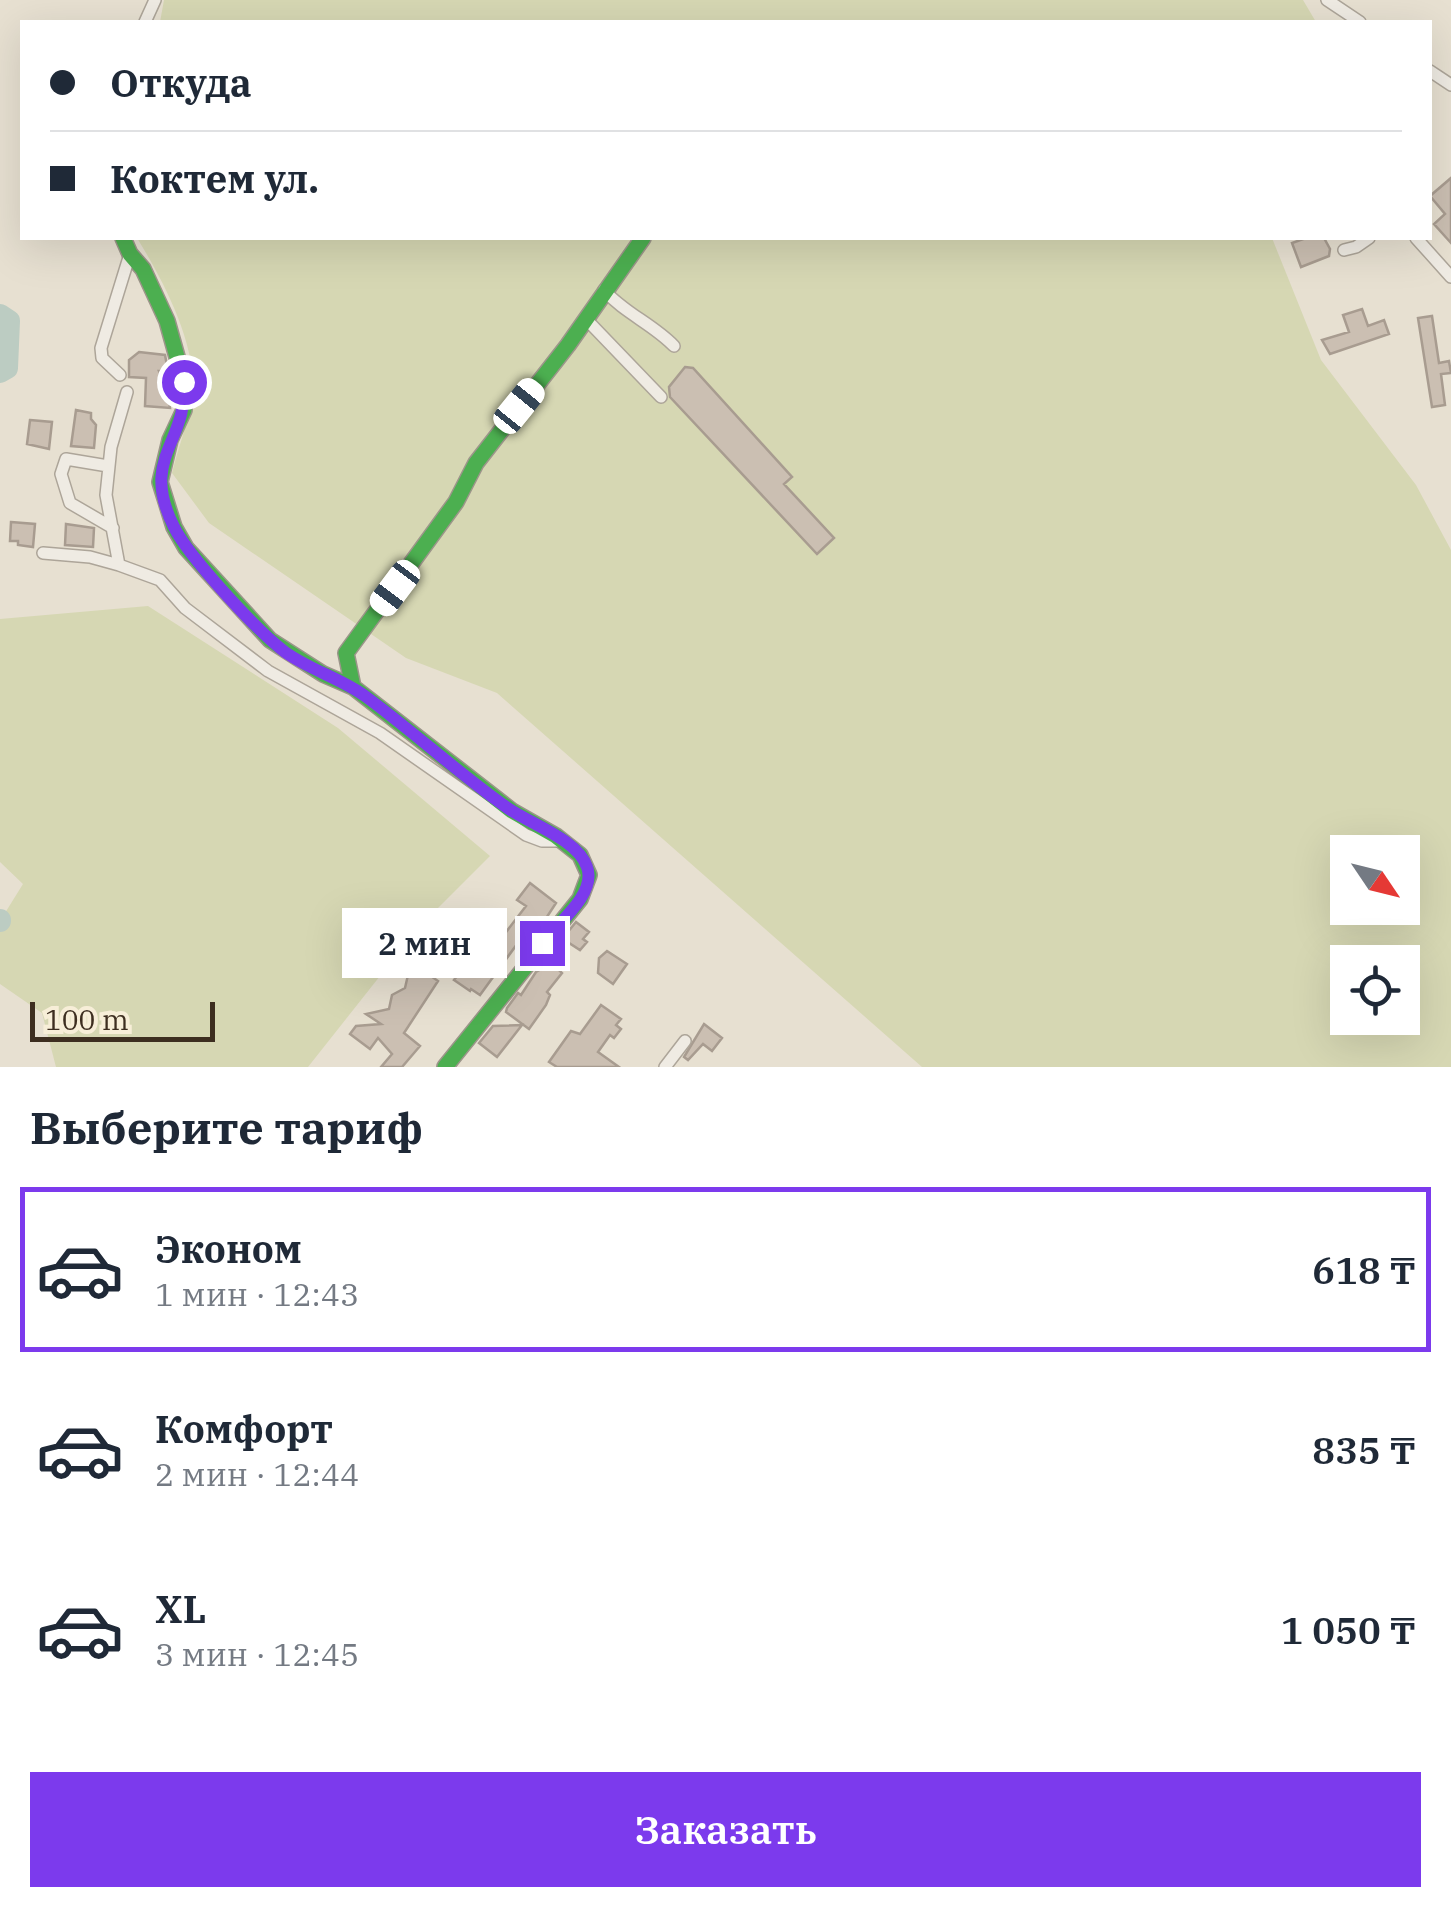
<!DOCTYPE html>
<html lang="ru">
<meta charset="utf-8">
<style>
body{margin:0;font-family:"IBM Plex Serif",serif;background:#f2f2f3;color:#1f2937;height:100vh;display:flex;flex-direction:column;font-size:38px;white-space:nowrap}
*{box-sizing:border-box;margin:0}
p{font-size:32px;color:#747a83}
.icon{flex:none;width:55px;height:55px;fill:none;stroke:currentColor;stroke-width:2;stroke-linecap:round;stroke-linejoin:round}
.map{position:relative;height:1067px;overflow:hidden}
.details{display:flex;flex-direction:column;background:#fff;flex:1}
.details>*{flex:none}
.hud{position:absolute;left:20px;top:20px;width:1412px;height:220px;border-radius:0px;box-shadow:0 10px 40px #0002;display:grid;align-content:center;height:220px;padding:0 30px;background:#fff}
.needle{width:65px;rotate:125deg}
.controls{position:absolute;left:1330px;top:835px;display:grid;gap:20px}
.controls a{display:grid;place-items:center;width:90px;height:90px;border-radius:0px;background:#fff;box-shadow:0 10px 40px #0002;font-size:50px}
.scale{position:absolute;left:30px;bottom:25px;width:185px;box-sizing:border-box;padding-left:10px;border:5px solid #3d2e20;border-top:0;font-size:28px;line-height:35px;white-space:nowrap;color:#3d2e20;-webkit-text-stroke:8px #f7eed8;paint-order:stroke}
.end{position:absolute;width:45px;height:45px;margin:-22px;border:12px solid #7c3aed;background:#fff;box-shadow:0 0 0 5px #fff}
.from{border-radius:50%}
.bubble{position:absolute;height:70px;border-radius:0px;background:#fff;box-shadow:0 10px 40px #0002;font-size:32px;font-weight:600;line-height:70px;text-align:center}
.car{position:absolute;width:30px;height:60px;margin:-30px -15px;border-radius:12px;box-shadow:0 0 8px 2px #0007;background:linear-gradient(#fff 24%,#345 0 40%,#fff 0 76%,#345 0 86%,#fff 0)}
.hud b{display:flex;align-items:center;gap:35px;height:95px;font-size:38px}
.hud b+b{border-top:2px solid #e0e1e3}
.hud i{width:25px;height:25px;background:#1f2937}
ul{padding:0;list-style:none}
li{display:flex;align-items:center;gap:30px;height:165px;margin:0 20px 15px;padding:0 10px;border:5px solid transparent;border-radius:0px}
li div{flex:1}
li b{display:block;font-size:38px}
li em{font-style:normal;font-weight:600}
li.current{border-color:#7c3aed}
li>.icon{width:90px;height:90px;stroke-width:1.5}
h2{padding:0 30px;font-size:45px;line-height:120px}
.primary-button{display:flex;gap:20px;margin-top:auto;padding:20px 30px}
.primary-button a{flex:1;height:115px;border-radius:0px;background:#7c3aed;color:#fff;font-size:40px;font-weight:600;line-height:115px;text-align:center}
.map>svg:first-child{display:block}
.green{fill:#d6d7b3;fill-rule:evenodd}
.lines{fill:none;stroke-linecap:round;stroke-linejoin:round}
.river{stroke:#bcccc2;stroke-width:22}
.building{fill:#cbbfb2;stroke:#a89c90;stroke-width:2.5}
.street-casing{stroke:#ada599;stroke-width:14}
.fast-casing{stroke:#9c958a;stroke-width:18}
.street{stroke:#efebe3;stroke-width:11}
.fast{stroke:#4caf50;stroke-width:15}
.route{stroke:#7c3aed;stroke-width:12}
</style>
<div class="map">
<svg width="1451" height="1067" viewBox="0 0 1451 1067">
<rect width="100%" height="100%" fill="#e7e0d1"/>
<path class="green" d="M164 0H1303L1316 22H160Z
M137 238H1272L1321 360 1416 485 1451 550V1067H922L497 693 406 658 209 523 172 473C178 448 188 423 192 398 199 347 163 280 137 238ZM1348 852H1402V908H1348ZM1348 962H1402V1018H1348Z
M148 606 338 728 490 856 418 928 308 1067H56L42 1013 0 984V921L23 884 0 862V619Z"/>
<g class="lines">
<path class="river" d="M0 315 9 321 7 368 0 372
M0 920V921"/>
</g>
<path class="building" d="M1451 178V243L1434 224 1445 214 1430 196Z
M1306 238H1324L1330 249 1329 256 1301 267 1292 243Z
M1362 309 1368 326 1384 320 1389 334 1330 354 1322 340 1349 332 1343 315Z
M1432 316 1439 363 1449 361 1451 373 1441 374 1445 405 1432 407 1418 318Z
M139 352 165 355 168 371H159L167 387 170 408 145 406 146 378 129 377V360Z
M685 367 693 368 792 477 784 484 834 538 817 554 670 397 669 387Z
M76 410 91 413V419L96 425 94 448 71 446Z
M30 420 52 422 49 449 27 444Z
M11 522 35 524 33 547 18 545V541H10Z
M66 524 94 528 93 547 65 545Z
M530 883 556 903 528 946 520 940 480 995 471 989 470 991 454 980 476 952 478 954 483 939 495 937 500 940 526 906 517 900Z
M576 922 589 932 583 939 587 942 580 950 569 943 553 964 562 973 547 992 550 995 546 1005 529 1029 506 1012 507 1008 518 993 521 995 536 972 543 968 540 966Z
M607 951 627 964 613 984 598 973 599 958Z
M411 962 438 981 404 1033 420 1046 402 1067H381L392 1054 378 1038 370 1049 350 1034 356 1026 381 1024 366 1014 389 1009 392 995 405 988Z
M601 1005 621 1019 616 1025 621 1029 614 1038 610 1035 598 1052 619 1067H557L549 1062 571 1031 580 1034Z
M704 1024 722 1038 712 1051 703 1044 688 1060 684 1057Z
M522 1025 497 1057 479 1043 493 1026Z"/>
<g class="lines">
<defs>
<path id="street" d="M1327 0 1360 22
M145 22 155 0
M1430 71 1451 85
M1416 238 1451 277
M1344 250 1356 247 1369 238
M604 290C624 313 653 324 674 346
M586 319 661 397
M120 375 102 358 101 348 130 254
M127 392 111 447 106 495 119 565 160 580 185 608 268 671 380 733 526 835 542 841H563
M108 466 66 459 61 474 70 503 113 528
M43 553 90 557 119 565
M665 1067 685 1041"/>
<path id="fast" d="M123 238 130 254 143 269 167 321 184 382V410L170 440 160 482 174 527 186 548 270 640 323 674 353 687 512 811 556 836 580 855 589 875 580 899 445 1067
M353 687 346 653 456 502 476 463 568 345 643 238"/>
</defs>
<use href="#street" class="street-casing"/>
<use href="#fast" class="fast-casing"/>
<use href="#street" class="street"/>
<use href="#fast" class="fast"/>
</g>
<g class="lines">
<path class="route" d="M184 382C188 444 139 457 174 527 188 556 258 632 285 652 310 670 340 678 365 696 414 732 459 774 509 809 531 824 578 840 587 867 597 894 557 924 542 943"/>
</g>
</svg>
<div class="controls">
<a><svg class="needle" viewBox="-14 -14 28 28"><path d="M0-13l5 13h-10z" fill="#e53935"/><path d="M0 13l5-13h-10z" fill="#747a83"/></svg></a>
<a><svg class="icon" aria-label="locate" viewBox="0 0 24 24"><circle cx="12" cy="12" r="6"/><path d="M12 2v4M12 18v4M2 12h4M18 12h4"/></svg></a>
</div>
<div class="scale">100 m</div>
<i class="end from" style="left:184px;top:382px"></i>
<i class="end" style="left:542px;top:943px"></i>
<div class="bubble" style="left:342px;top:908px;width:165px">2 мин</div>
<i class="car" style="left:519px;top:406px;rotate:39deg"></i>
<i class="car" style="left:395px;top:588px;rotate:217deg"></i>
<div class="hud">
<b><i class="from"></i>Откуда</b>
<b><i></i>Коктем ул.</b>
</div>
</div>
<section class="details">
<h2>Выберите тариф</h2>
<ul>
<li class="current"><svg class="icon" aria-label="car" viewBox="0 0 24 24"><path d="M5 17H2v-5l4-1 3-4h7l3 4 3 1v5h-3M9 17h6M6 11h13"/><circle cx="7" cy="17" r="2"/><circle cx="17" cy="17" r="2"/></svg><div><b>Эконом</b><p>1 мин · 12:43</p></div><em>618 ₸</em></li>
<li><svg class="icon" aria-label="car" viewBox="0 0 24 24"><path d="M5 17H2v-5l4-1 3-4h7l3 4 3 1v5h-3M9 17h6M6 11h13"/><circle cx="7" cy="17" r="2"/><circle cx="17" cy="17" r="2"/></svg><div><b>Комфорт</b><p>2 мин · 12:44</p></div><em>835 ₸</em></li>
<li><svg class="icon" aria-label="car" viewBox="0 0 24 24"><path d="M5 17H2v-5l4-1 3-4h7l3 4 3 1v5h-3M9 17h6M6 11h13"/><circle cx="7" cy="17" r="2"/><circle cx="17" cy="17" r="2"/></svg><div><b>XL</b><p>3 мин · 12:45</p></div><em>1 050 ₸</em></li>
</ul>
<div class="primary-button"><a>Заказать</a></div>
</section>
